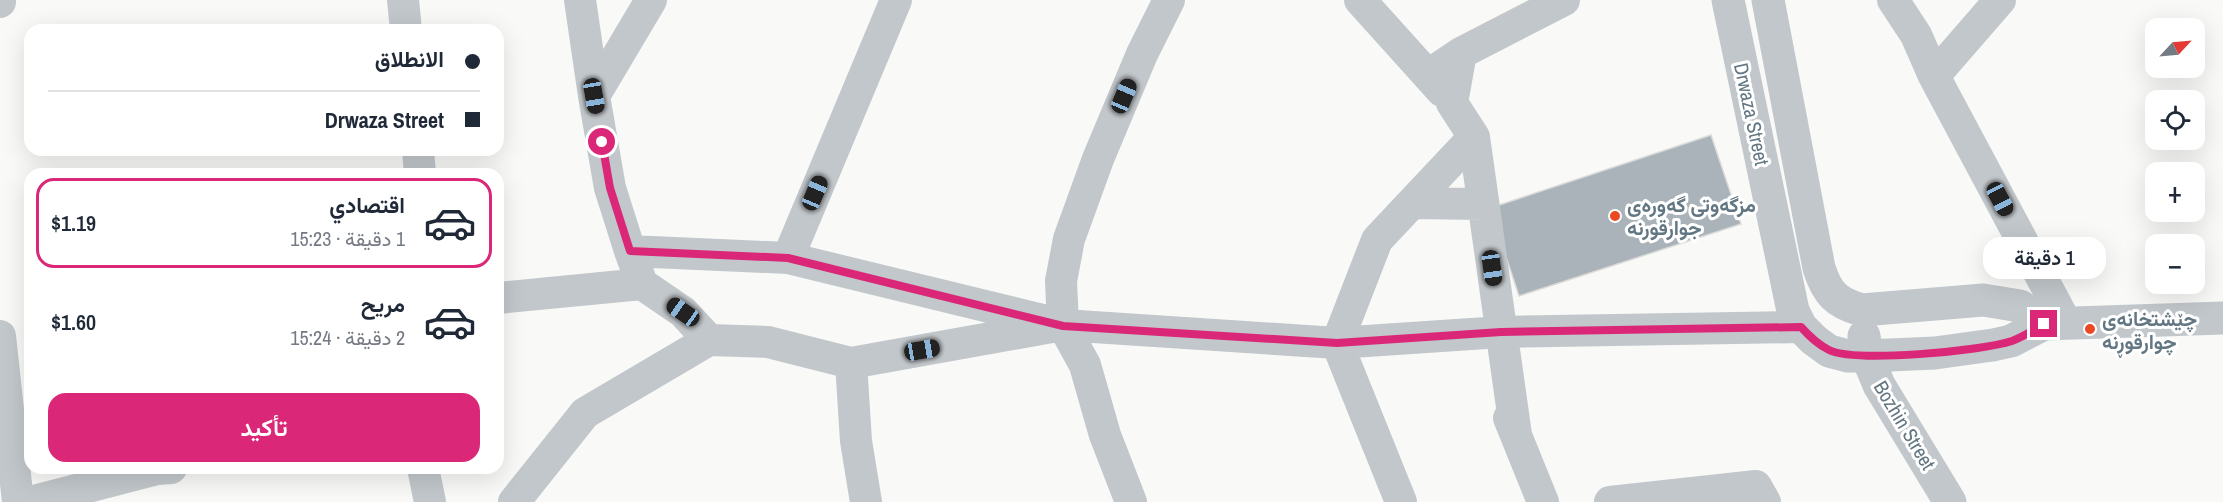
<!DOCTYPE html>
<html lang="ar">
<meta charset="utf-8">
<style>
body{margin:0;font-family:"Archivo Narrow",Vazirmatn,sans-serif;background:#f2f2f3;color:#1f2937;direction:rtl;height:100vh;display:flex;flex-direction:column;font-size:22px;white-space:nowrap}
*{box-sizing:border-box;margin:0}
p{font-size:20px;color:#747a83}
.icon{flex:none;width:33px;height:33px;fill:none;stroke:currentColor;stroke-width:2;stroke-linecap:round;stroke-linejoin:round}
.map{position:relative;flex:1;overflow:hidden;direction:ltr}
.details{position:absolute;left:24px;top:168px;width:480px;height:306px;display:flex;flex-direction:column;background:#fff;border-radius:18px;box-shadow:0 6px 24px #0002;direction:rtl}
.details>*{flex:none}
.banner{position:absolute;left:24px;top:24px;width:480px;height:132px;border-radius:18px;box-shadow:0 6px 24px #0002;direction:rtl;display:grid;align-content:center;height:132px;padding:0 24px;background:#fff}
.needle{width:39px;rotate:64deg}
.controls{position:absolute;left:2145px;top:18px;display:grid;gap:12px}
.controls a{display:grid;place-items:center;width:60px;height:60px;border-radius:12px;background:#fff;box-shadow:0 6px 24px #0002;font-size:30px}
.end{position:absolute;width:27px;height:27px;margin:-14px;border:8px solid #db2777;background:#fff;box-shadow:0 0 0 3px #fff}
.from{border-radius:50%}
.bubble{position:absolute;height:42px;border-radius:18px;background:#fff;box-shadow:0 6px 24px #0002;font-size:20px;font-weight:600;line-height:42px;text-align:center;direction:rtl}
.car{position:absolute;width:18px;height:36px;margin:-18px -9px;border-radius:8px;box-shadow:0 0 4px 2px #0007;background:linear-gradient(#222 24%,#8ab4d8 0 40%,#222 0 76%,#8ab4d8 0 86%,#222 0)}
.banner b{display:flex;align-items:center;gap:21px;height:57px;font-size:22px}
.banner b+b{border-top:2px solid #e0e1e3}
.banner i{width:15px;height:15px;background:#1f2937}
ul{padding:10px 0 0;list-style:none}
li{display:flex;align-items:center;gap:18px;height:90px;margin:0 12px 9px;padding:0 12px;border:3px solid transparent;border-radius:18px}
li div{flex:1}
li b{display:block;font-size:22px}
li em{font-style:normal;font-weight:600}
li.selected{border-color:#db2777}
li>.icon{width:54px;height:54px;stroke-width:1.5}
.action{display:flex;gap:12px;margin-top:auto;padding:12px 24px}
.action a{flex:1;height:69px;border-radius:18px;background:#db2777;color:#fff;font-size:24px;font-weight:600;line-height:69px;text-align:center}
.map>svg:first-child{display:block}
.building{fill:#a9b3b9;stroke:#dbdbd9;stroke-width:1.5}
.lines{fill:none;stroke-linecap:round;stroke-linejoin:round}
.minor{stroke:#c2c7cb;stroke-width:32}
.tertiary{stroke:#c2c7cb;stroke-width:33}
.route{stroke:#db2777;stroke-width:8}
.poi-dot{fill:#ec4824;stroke:#fff;stroke-width:2}
.labels{text-anchor:middle;dominant-baseline:central;stroke-width:6;stroke-linejoin:round;paint-order:stroke}
.street-label{font-size:20px;fill:#637783;stroke:#fff}
.poi-label{font-size:20px;font-weight:bold;fill:#637783;stroke:#fff;text-anchor:start}
</style>
<div class="map">
<svg width="2223" height="502" viewBox="0 0 2223 502">
<rect width="100%" height="100%" fill="#f9f9f7"/>
<path class="building" d="M1711 135 1741 224 1519 296 1490 208Z"/>
<g class="lines">
<path class="minor" d="M403 0 406 30
M580 0 594 96 610 188 630 251 642 284 683 312 709 340 768 342 851 363 1052 327
M1360 0 1442 91
M1893 0 1916 35 1934 76 2066 323
M0 2V0
M1428 75 1461 53 1564 0
M1934 76 2000 0
M594 96 651 0
M1474 137 1516 435
M418 150 420 174
M1412 203 1483 204
M630 251 788 258 1063 325 1337 343 1501 332 1801 327
M788 258 896 0
M498 298 642 284
M0 336 18 502
M851 363 856 441 866 502
M1509 418 1543 502
M423 468 430 502
M30 502 157 469 171 468
M514 502 585 413 709 340
M1131 502 1105 435 1085 365 1063 325 1061 281 1069 239 1098 159 1142 54 1169 0
M1401 502 1337 343 1377 240 1474 137 1452 103 1461 53
M1610 502 1756 486 1765 502"/>
<path class="tertiary" d="M1728 0 1793 311 1801 327 1814 340 1829 351 1848 356H1867L1935 353 1993 345 2011 341 2044 324 2223 318
M1768 0 1819 268C1827 293 1836 303 1862 310L1983 300 2020 306 2044 324
M1864 336 1867 356 1879 385 1950 502"/>
</g>
<g class="lines">
<path class="route" d="M602 142 610 188 630 251 788 258 1063 326 1337 343 1501 332 1801 327C1809 336 1817 344 1829 350 1856 363 1981 351 2012 341 2023 337 2034 330 2044 324"/>
</g>
<g class="poi-dot">
<circle cx="1615" cy="216" r="6"/>
<circle cx="2090" cy="329" r="6"/>
</g>
<g class="labels">
<g class="street-label">
<text transform="translate(1752 114) rotate(78)">Drwaza Street</text>
<text transform="translate(1905 425) rotate(59)">Bozhin Street</text>
</g>
<g class="poi-label">
<text x="1627" y="204">مزگەوتی گەورەی<tspan x="1627" dy="23">جوارقورنە</tspan></text>
<text x="2102" y="318">چێشتخانەی<tspan x="2102" dy="23">چوارقوڕنە</tspan></text>
</g>
</g>
</svg>
<div class="controls">
<a><svg class="needle" viewBox="-14 -14 28 28"><path d="M0-13l5 13h-10z" fill="#e53935"/><path d="M0 13l5-13h-10z" fill="#747a83"/></svg></a>
<a><svg class="icon" aria-label="locate" viewBox="0 0 24 24"><circle cx="12" cy="12" r="6"/><path d="M12 2v4M12 18v4M2 12h4M18 12h4"/></svg></a>
<a>+</a>
<a>−</a>
</div>
<i class="end from" style="left:602px;top:142px"></i>
<i class="end" style="left:2044px;top:324px"></i>
<div class="bubble" style="left:1983px;top:237px;width:123px">1 دقيقة</div>
<i class="car" style="left:594px;top:96px;rotate:170deg"></i>
<i class="car" style="left:1124px;top:96px;rotate:23deg"></i>
<i class="car" style="left:815px;top:193px;rotate:23deg"></i>
<i class="car" style="left:2000px;top:199px;rotate:152deg"></i>
<i class="car" style="left:1492px;top:268px;rotate:172deg"></i>
<i class="car" style="left:683px;top:312px;rotate:305deg"></i>
<i class="car" style="left:922px;top:350px;rotate:80deg"></i>
<div class="banner">
<b><i class="from"></i>الانطلاق</b>
<b><i></i>Drwaza Street</b>
</div>
<section class="details">
<ul>
<li class="selected"><svg class="icon" aria-label="car" viewBox="0 0 24 24"><path d="M5 17H2v-5l4-1 3-4h7l3 4 3 1v5h-3M9 17h6M6 11h13"/><circle cx="7" cy="17" r="2"/><circle cx="17" cy="17" r="2"/></svg><div><b>اقتصادي</b><p>1 دقيقة · 15:23</p></div><em>$1.19</em></li>
<li><svg class="icon" aria-label="car" viewBox="0 0 24 24"><path d="M5 17H2v-5l4-1 3-4h7l3 4 3 1v5h-3M9 17h6M6 11h13"/><circle cx="7" cy="17" r="2"/><circle cx="17" cy="17" r="2"/></svg><div><b>مريح</b><p>2 دقيقة · 15:24</p></div><em>$1.60</em></li>
</ul>
<div class="action"><a>تأكيد</a></div>
</section>
</div>
